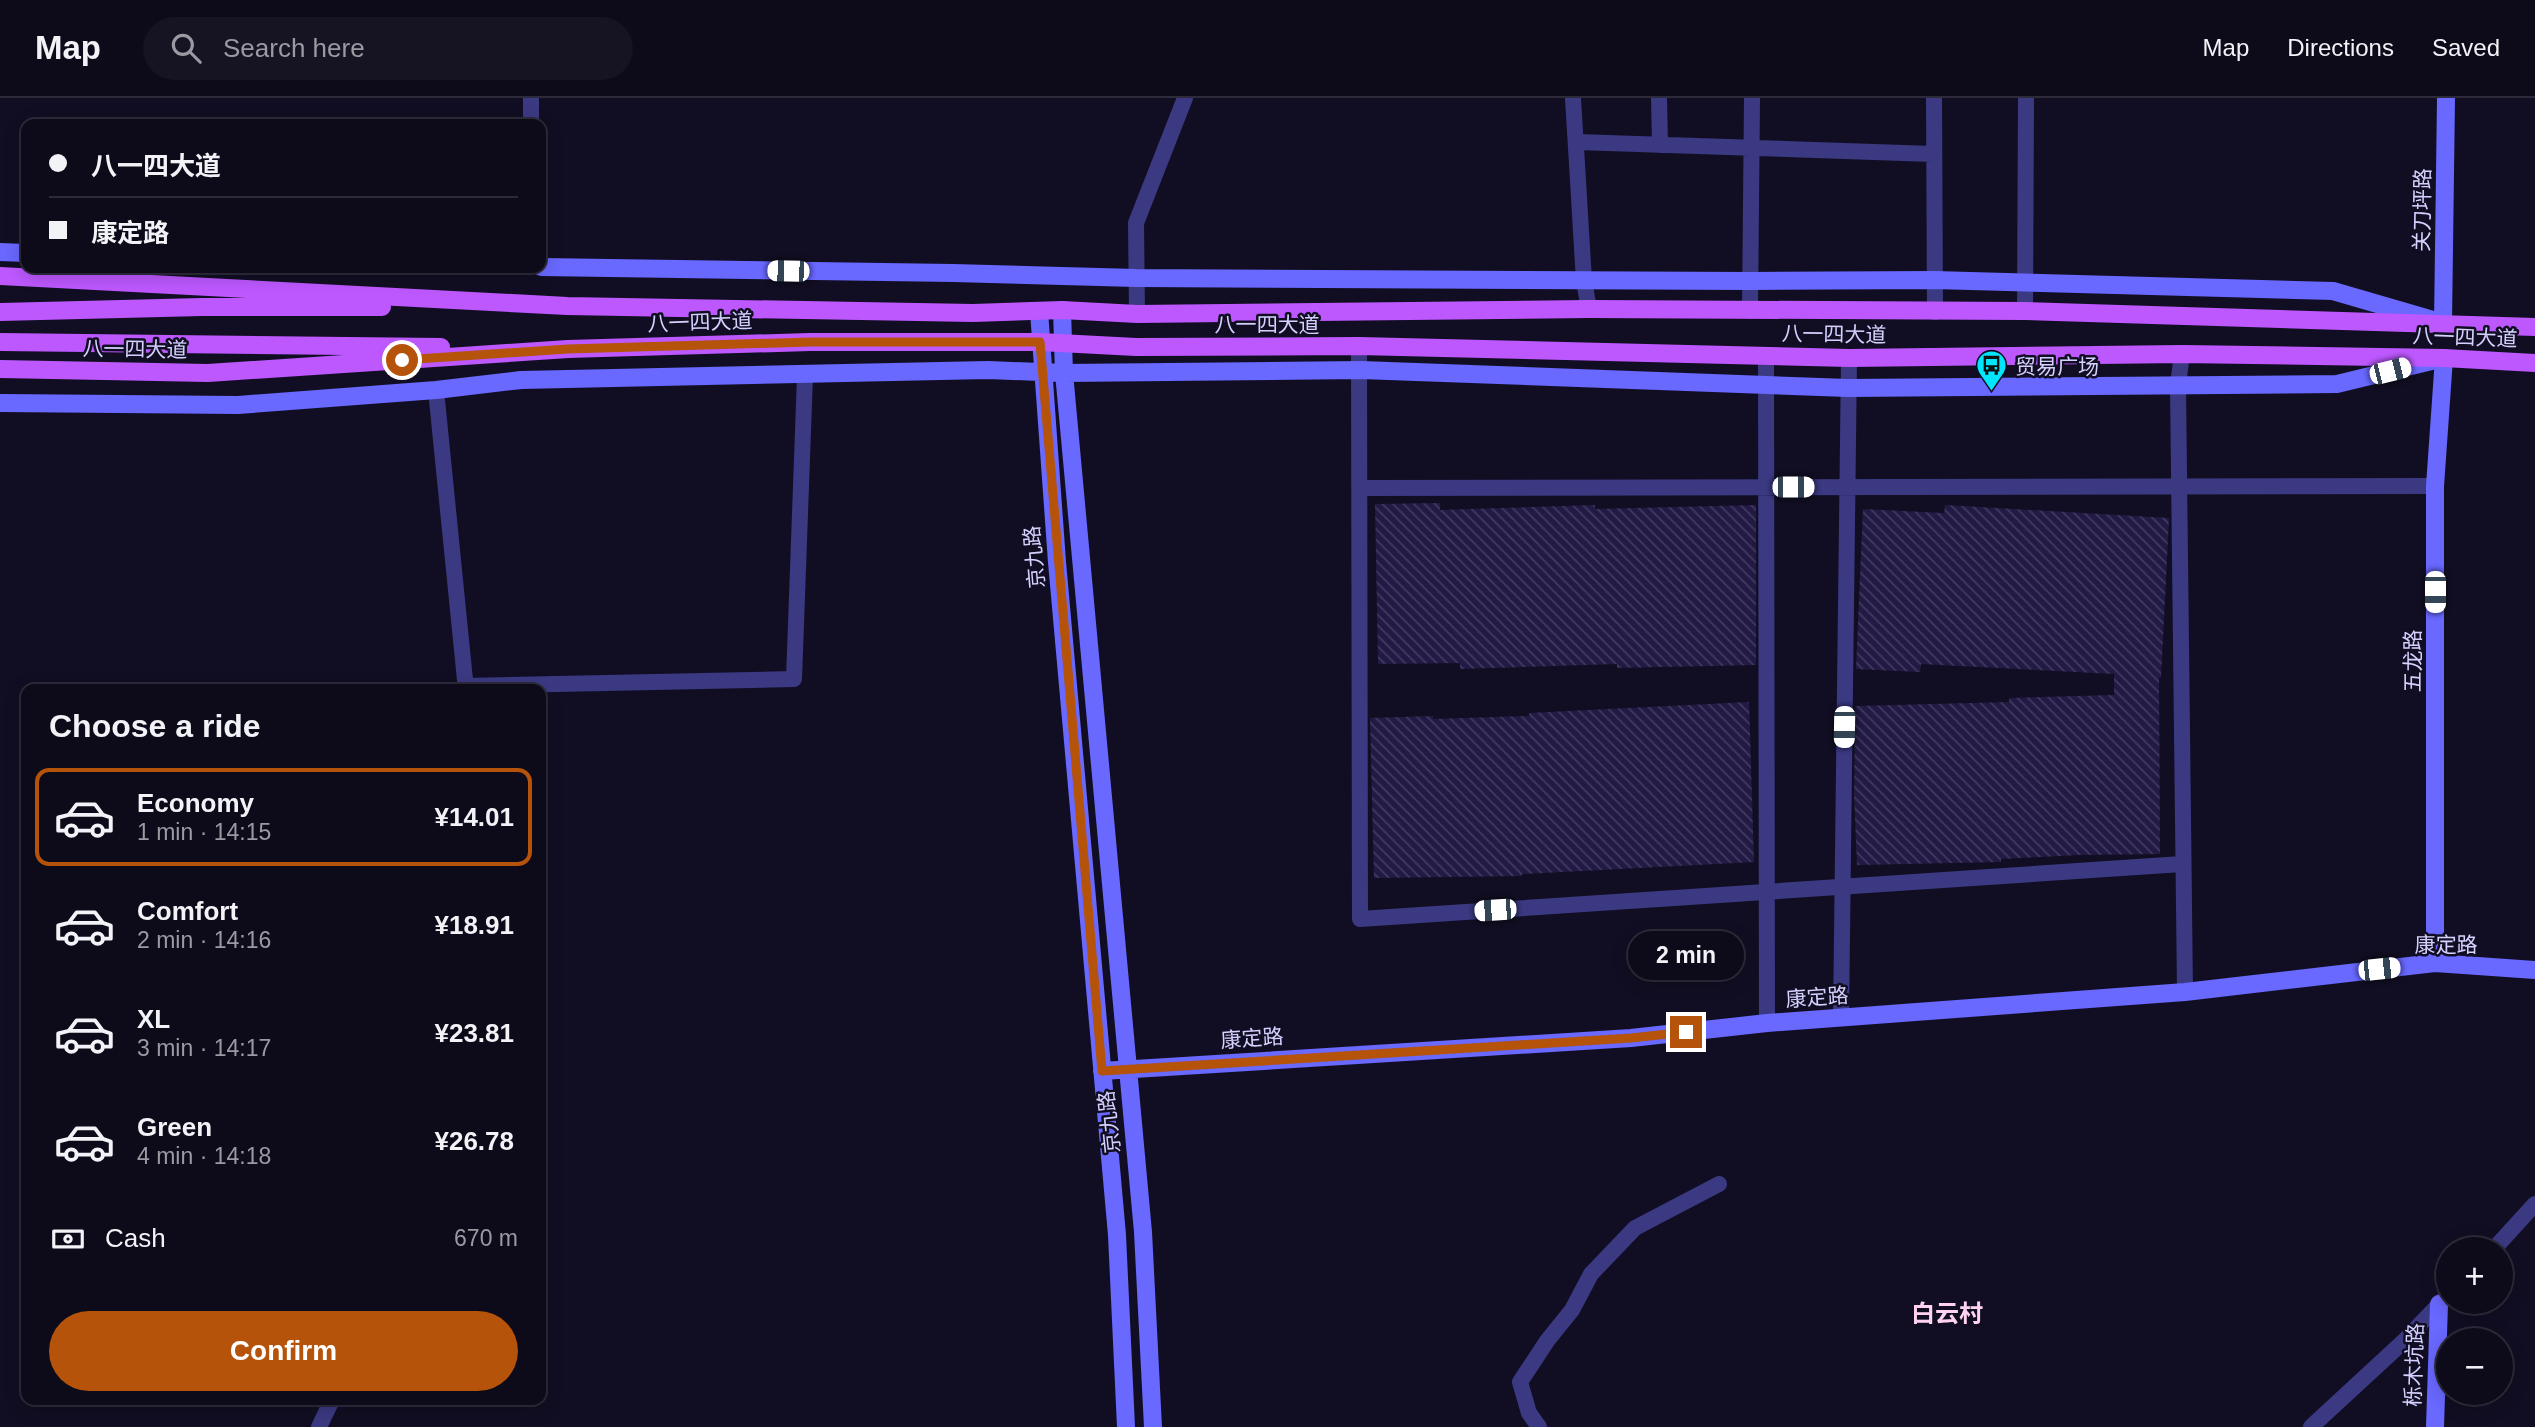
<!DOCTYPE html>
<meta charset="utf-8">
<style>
body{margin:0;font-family:Arial,"Noto Sans SC",sans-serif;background:#161323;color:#f1f3f6;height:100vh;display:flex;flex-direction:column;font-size:26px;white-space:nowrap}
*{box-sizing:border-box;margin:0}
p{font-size:23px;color:#9a9aa2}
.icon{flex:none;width:38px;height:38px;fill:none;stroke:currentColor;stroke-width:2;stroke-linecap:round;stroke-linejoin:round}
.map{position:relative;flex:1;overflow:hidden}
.side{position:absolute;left:21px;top:586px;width:525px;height:721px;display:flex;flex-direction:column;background:#0d0a1a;border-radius:14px;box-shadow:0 4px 18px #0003,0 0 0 2px #2d2b39}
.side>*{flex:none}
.guide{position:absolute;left:21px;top:21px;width:525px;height:154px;border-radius:14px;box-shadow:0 4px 18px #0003,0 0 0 2px #2d2b39;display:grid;align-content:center;height:154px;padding:0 28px;background:#0d0a1a}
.buttons{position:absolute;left:2436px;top:1139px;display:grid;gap:14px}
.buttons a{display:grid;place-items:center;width:77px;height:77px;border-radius:50%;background:#0d0a1a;box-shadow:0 4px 18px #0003,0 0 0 2px #2d2b39;font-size:35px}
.end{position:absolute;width:32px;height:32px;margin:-16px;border:9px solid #b45309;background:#fff;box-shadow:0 0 0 4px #fff}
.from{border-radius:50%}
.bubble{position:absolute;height:49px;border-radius:24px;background:#0d0a1a;box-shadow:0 4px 18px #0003,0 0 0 2px #2d2b39;font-size:23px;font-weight:800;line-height:49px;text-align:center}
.car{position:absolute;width:21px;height:42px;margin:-21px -10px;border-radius:9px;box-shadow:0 0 5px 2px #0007;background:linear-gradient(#fff 24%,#345 0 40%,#fff 0 76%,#345 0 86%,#fff 0)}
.guide b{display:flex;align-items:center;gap:24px;height:66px;font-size:26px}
.guide b+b{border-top:2px solid #2d2b39}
.guide i{width:18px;height:18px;background:#f1f3f6}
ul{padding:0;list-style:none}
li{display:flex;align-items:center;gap:21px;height:98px;margin:0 14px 10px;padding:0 14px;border:4px solid transparent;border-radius:14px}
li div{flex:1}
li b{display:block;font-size:26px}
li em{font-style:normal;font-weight:800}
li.current{border-color:#b45309}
li>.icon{width:63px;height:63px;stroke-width:1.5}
h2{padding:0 28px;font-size:32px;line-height:84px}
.pay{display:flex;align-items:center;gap:18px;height:77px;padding:0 28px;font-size:26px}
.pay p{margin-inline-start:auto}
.button{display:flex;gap:14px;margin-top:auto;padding:14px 28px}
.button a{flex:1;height:80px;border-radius:42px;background:#b45309;color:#fff;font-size:28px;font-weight:800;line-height:80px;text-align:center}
header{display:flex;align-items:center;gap:42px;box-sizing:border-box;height:98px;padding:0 35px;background:#0d0a1a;border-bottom:2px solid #2d2b39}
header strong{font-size:33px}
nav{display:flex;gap:38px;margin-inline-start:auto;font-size:24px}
.search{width:490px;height:63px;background:#161323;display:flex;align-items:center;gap:18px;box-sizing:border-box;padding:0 24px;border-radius:38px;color:#9a9aa2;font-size:26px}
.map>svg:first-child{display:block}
.building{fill:url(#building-back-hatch)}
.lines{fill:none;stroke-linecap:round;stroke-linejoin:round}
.street{stroke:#3b3982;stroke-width:16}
.secondary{stroke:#6968ff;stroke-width:18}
.primary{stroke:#bd58ff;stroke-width:18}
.route{stroke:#b45309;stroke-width:9}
.labels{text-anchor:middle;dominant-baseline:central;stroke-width:5;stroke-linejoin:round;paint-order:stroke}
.street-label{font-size:21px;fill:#d5d1ff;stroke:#110e23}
.poi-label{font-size:21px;fill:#d5d1ff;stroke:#110e23;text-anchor:start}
.quarter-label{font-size:24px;font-weight:bold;fill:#ffd3f0;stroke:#110e23}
</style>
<header>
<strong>Map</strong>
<div class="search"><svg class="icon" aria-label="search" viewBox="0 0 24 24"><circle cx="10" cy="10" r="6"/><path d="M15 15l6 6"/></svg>Search here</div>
<nav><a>Map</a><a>Directions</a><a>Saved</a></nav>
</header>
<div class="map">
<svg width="2535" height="1329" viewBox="0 0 2535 1329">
<defs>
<pattern id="building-back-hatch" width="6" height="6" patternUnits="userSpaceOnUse" patternTransform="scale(1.75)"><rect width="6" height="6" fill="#221a44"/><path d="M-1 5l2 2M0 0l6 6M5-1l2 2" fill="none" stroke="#413a60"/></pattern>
</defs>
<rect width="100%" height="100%" fill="#110e23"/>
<path class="building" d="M1440 405V412L1595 407V411L1756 407V567L1617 570V566L1460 571V565L1378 566 1375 406Z
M1945 407 2169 420 2161 580H2159L2160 756 2079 757 2001 761V764L1857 767 1854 697 1855 608 2009 604V600L2114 597V576L1921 566 1920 574 1856 571 1863 411 1944 415Z
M1749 604 1754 764 1522 776V778L1374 780 1370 620 1433 618V621L1529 618V615Z"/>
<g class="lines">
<path class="street" d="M1573 0 1584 183 1589 211
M1659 0 1660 47
M1934 0 1935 214
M531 26V0
M1577 44 1933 56
M1750 213 1752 0
M2025 213 2026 0
M1137 216 1136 125 1185 0
M1359 248 1360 821 2182 766
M2182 256 2178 287 2185 894
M1766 257 1767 925
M436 292 466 592
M1361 390 2435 388
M466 588 794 581 805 278
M1841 920 1849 260
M2493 1152 2535 1106
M319 1329 332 1302
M1539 1329 1529 1315 1520 1284 1547 1243 1572 1212 1591 1176 1635 1130 1719 1086
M2311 1329 2403 1244 2448 1197"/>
<path class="secondary" d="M0 154 26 155
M541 169 953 175 1136 180 1750 183 1934 182 2333 193 2443 225 2446 0
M1062 212 1064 275 1143 1134 1153 1329
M1039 213 1057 464 1117 1137 1126 1329
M0 305 238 307 436 292 521 282 988 272 1064 275 1361 272 1848 290 2337 286 2444 260 2435 388V865
M1102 973 1631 940 1767 925 2185 894 2435 865 2535 872
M2435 1329 2439 1206"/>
<path class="primary" d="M0 178 567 208 973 215 1062 212 1137 216 1589 211 2025 213 2535 229
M0 214 202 209H382
M0 244 441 249
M0 271 208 275 568 251 810 244H1040L1136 249 1359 248 1849 260 2182 256 2444 260 2535 265"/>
</g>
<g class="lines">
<path class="route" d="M402 262 568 251 810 244H1040L1102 973 1631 940 1686 934"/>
</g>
<defs>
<symbol id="bus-pin" viewBox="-11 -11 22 30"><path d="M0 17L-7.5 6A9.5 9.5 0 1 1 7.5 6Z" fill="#01e6fb" stroke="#110e23"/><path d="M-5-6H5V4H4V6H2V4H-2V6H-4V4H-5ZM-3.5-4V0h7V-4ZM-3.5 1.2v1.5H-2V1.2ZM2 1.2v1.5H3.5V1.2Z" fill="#111"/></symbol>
</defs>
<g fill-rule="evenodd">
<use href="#bus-pin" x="1974" y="250" width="35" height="47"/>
</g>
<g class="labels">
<g class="street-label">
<text transform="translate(2422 112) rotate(-89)">关刀坪路</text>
<text transform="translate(700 224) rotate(-2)">八一四大道</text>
<text x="1267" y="226">八一四大道</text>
<text transform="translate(1834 236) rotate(1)">八一四大道</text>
<text transform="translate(2465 239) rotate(2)">八一四大道</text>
<text transform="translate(135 251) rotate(1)">八一四大道</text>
<text transform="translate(1034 459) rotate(-95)">京九路</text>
<text transform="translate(2412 563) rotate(-90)">五龙路</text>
<text x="2446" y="846">康定路</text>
<text transform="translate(1817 899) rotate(-4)">康定路</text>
<text transform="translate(1252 940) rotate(-4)">康定路</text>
<text transform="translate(1109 1024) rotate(-96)">京九路</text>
<text transform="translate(2414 1267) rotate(-88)">栎木坑路</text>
</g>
<g class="poi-label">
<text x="2015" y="268">贸易广场</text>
</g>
<g class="quarter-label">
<text x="1947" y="1215">白云村</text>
</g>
</g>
</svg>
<div class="buttons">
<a>+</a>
<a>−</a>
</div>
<i class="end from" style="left:402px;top:262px"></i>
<i class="end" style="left:1686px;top:934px"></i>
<div class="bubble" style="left:1628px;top:833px;width:116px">2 min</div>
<i class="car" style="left:788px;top:173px;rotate:271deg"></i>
<i class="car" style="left:2390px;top:273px;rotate:76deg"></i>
<i class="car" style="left:1793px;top:389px;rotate:90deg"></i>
<i class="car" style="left:2435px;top:494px;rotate:180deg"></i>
<i class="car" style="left:1844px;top:629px;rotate:181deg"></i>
<i class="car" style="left:1495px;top:812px;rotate:266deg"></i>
<i class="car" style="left:2379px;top:871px;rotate:84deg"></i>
<div class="guide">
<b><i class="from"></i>八一四大道</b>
<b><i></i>康定路</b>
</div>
<section class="side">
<h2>Choose a ride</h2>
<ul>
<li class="current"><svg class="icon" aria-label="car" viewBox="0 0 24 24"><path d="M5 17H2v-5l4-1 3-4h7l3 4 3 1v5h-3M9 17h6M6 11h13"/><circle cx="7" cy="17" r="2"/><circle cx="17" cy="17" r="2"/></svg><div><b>Economy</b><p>1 min · 14:15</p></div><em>¥14.01</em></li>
<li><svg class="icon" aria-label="car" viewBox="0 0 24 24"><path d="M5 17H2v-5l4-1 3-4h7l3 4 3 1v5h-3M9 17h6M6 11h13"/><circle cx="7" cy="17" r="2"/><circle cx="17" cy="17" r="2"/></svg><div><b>Comfort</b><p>2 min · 14:16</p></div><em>¥18.91</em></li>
<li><svg class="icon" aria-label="car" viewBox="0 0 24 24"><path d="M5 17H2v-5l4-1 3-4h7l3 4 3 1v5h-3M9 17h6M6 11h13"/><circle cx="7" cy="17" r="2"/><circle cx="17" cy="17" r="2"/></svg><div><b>XL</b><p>3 min · 14:17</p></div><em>¥23.81</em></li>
<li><svg class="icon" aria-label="car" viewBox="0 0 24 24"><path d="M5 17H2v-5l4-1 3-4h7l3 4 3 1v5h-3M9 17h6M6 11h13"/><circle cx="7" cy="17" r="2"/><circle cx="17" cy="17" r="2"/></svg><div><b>Green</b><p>4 min · 14:18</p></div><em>¥26.78</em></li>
</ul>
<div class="pay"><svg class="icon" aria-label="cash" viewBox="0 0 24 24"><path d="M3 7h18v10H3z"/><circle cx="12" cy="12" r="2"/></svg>Cash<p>670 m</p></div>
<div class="button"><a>Confirm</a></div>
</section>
</div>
